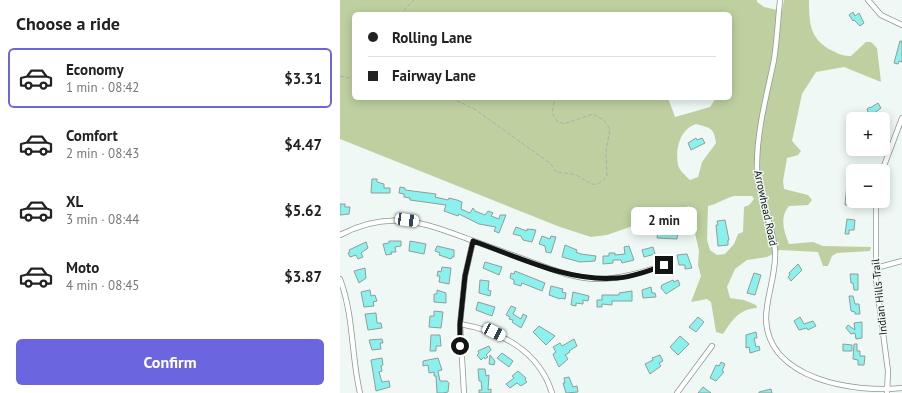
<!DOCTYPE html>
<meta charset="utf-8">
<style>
body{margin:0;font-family:"PT Sans",sans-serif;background:#f2f2f2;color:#222;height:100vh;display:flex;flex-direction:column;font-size:15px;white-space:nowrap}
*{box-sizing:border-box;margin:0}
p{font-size:13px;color:#767676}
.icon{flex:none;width:22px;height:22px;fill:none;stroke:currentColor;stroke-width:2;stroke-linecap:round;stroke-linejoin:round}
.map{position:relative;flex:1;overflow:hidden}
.panel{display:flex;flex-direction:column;background:#fff;width:340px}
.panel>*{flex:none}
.hud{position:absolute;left:12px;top:12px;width:380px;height:88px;border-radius:6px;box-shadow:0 2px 10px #0003;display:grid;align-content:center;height:88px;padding:0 16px;background:#fff}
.fabs{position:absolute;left:506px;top:112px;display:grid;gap:8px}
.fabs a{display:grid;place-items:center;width:44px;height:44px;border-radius:6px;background:#fff;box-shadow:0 2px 10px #0003;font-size:20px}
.end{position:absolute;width:18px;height:18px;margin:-9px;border:5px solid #121514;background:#fff;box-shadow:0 0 0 2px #fff}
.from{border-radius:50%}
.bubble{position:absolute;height:28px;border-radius:6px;background:#fff;box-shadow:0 2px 10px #0003;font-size:13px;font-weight:700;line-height:28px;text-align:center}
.car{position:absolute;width:12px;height:24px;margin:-12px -6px;border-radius:5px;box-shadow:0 0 3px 1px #0007;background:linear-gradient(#fff 24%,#345 0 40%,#fff 0 76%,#345 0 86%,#fff 0)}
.hud b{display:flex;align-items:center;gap:14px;height:38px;font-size:15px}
.hud b+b{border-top:1px solid #e0e0e0}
.hud i{width:10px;height:10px;background:#222}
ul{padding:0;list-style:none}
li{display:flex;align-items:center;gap:12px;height:60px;margin:0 8px 6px;padding:0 8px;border:2px solid transparent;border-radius:6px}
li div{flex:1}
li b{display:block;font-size:15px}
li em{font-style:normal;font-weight:700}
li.active{border-color:#6b65df}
li>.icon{width:36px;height:36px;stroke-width:1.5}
h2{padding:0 16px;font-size:18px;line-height:48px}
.button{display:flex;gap:8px;margin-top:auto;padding:8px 16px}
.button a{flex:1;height:46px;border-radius:6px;background:#6b65df;color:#fff;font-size:16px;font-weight:700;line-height:46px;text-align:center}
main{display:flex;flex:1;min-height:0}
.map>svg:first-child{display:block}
.green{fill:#bed0a0;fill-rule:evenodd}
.building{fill:#8bf1ec;stroke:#939c9b}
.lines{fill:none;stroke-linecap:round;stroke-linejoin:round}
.minor-casing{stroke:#8f9793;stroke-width:6}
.path{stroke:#a9b0ad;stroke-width:1;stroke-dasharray:4 2;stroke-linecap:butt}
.minor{stroke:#fff;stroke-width:4.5}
.route{stroke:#121514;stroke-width:5}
.labels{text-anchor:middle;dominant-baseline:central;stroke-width:3;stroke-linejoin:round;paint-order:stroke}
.street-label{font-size:11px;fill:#121514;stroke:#eff8f4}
</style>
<main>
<section class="panel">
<h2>Choose a ride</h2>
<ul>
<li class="active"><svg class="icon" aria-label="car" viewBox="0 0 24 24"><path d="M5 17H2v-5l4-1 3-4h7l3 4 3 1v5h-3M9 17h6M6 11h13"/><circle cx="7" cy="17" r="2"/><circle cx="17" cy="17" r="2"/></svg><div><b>Economy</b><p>1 min · 08:42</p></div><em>$3.31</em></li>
<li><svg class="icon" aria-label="car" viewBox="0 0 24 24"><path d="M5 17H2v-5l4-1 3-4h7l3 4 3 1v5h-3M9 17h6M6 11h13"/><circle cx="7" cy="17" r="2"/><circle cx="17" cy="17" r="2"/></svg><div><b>Comfort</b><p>2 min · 08:43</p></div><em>$4.47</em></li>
<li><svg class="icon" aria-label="car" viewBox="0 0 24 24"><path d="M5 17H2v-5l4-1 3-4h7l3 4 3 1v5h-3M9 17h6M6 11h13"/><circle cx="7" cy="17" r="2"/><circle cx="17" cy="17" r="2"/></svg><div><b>XL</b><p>3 min · 08:44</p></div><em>$5.62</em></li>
<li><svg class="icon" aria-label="car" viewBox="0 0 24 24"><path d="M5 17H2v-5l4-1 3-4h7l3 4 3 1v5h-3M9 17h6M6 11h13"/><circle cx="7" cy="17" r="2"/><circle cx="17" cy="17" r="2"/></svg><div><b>Moto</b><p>4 min · 08:45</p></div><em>$3.87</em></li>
</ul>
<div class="button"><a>Confirm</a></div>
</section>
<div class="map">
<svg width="562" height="393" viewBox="0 0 562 393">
<rect width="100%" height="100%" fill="#eff8f4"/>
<path class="green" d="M0 0H417V2L424 7 442 11 444 0H469C469 24 470 40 493 51 500 55 504 56 511 56L526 42H531L537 48 541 82 504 67 476 72 462 94 452 141 461 151 458 155 447 158 443 181 444 189 468 195 472 200 468 205 449 206C439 218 444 231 449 244L473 242 483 246 531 247 530 251 497 253 492 256 488 266H483L478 252 440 250 427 257 407 260 395 269 387 287 390 298 404 300 416 305 417 308C399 309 392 320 383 334L376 332 371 302 367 299 351 302 361 276 358 265 359 251 349 206 267 235 251 237 220 227 0 139ZM14 14H390V98H376L370 107 335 117 328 98H14ZM356 124C370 128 374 127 376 143L362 162 358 177 350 180C346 176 339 170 338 165 335 149 340 129 356 124ZM394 196H412L414 199 409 205 404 207 403 232 398 234 394 244 385 254 377 255 370 250 367 240 368 206C378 204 385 198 394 196Z"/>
<path class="building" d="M513 12 515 16 519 13 524 23 520 26 514 20 513 21 509 15Z
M560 41H562V62L559 61 558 64 554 63Z
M538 103 541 108 533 114 535 116 531 118 527 116 528 112 527 109 530 107V108Z
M512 126H513V138L509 137Z
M356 138 357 140 362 138 365 143 351 150 348 143Z
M512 149H524L523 153Z
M32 179H37V182L44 184V188H50V193H31Z
M507 184H512L513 205H505Z
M60 187 65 188V190L96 194 95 197 108 200 109 198 117 200 122 202 121 209 130 213 133 208 135 211 145 215 148 211 153 213 151 216 159 219 160 215H166L159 233 154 231 156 227 139 224 119 214 118 216 104 211 106 205 70 200V198L64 197V194L59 193Z
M0 204H5V207H10L9 214 0 215Z
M507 219 515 220 514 230H509V234H505Z
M385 220 389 240H388V245L378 246 376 225H378L377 221Z
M176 227 187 231V229L196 230 192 242 183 240 181 236 173 234Z
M333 230H338L337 239 317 238 318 231H332Z
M202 236 210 239 211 236 216 237 211 253 206 252 205 246 199 244Z
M49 241H61V246L55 247 56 252H51L52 254 46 255 43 244 49 243Z
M70 241 86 244 84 254 69 251Z
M26 242 28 248 21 253 23 257 18 259 16 255 10 257 8 253 10 252 9 250Z
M225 245 237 250 236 252 241 254 256 256 255 261 240 262 222 257Z
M97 246 114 250V257H112L111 259 99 255 100 253 95 251Z
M289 246 294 260 282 263 281 260H273V263L263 264V256H269V253H275V255L285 254 284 247Z
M313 247 315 254 304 257 302 250Z
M347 254 352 268 345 269V265H339L337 255Z
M145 262 162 267 159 275 143 268Z
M458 264 462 270 451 281 448 277 450 275 449 273Z
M102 267 111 268 109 284 99 282 100 276H97L98 271 101 272Z
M25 268 26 278 19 283 14 271Z
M175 271 205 283 202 291 182 283 181 286 174 284V280L170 278 171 273 174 274Z
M414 273 421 275 415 295 407 293Z
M510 274H518V290H514L513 283H511Z
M140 280 149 281 148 290 151 291 150 296 139 293Z
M333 280 334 282 338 280 340 285 326 294 321 288 322 285Z
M211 286 223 289 222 292 226 293 225 299 221 298 220 299 209 295Z
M311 287 312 293H315L316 297 303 298 302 290Z
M30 290 31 296 35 295 37 301 33 302 34 306 24 307 21 292Z
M97 290 106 293V303L94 302V294H97Z
M292 291V301H272V305L262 304V307H257V300H262V295H279V293Z
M233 292 249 296 248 301 243 300V304L236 303V306L231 305Z
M509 296H513L515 304H519L520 314H515V312L511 311Z
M138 302 155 307 152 316 136 310Z
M171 306 176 308 173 314 181 319 183 314 187 316 181 328 172 322 173 320 169 319 170 317 166 315Z
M94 311 103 312 101 328 89 327 90 316H94Z
M36 313 37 323H41L42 328 28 330 25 314Z
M358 317 364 322 356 332 349 327Z
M460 317 464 324 473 321 476 326 468 330 467 328 459 330 454 321Z
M522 322V338L516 339 515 333 511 334 506 328 508 325 515 330 514 323Z
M199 326 215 336 206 345 193 332Z
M416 332 417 338H414L416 347 419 346 420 350 410 353 409 347 406 348V335Z
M91 335H100L101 346H96V351H90Z
M340 336 349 344 338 355 330 347Z
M42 339 43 343H40L41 349 32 350 29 340Z
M234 339 237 346 229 351 230 352 225 355 228 359 219 367 214 357 213 354 216 352 213 347 220 343 222 346Z
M503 344 512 345V351H503Z
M514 344H517V351H520V356H525L524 365H518V360L513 359Z
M149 346 151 350 146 355 148 357 145 359 144 357 141 360 137 355 139 353 138 351Z
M162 353 173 361 169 367 157 358Z
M150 355 155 361 154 365 149 364Z
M320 355 323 361 319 363 321 366 310 374 305 364 313 360 312 358Z
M42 358 43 365 41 366 42 371 39 372 42 382 49 381 50 387 36 391 31 360Z
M98 358 102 370 98 371 100 381H107L109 383 108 392 103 393H97L96 376H94V372L89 373 88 365 83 366V361Z
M381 362 385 364 382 371 384 372 376 381 370 378 376 365 379 366Z
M138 369H145L146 376 149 375 148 390 151 389V393H139V390H142L141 381H139Z
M178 371 186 378 185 380 187 382 181 386 177 383 170 388 166 384 174 378 172 376Z
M229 377 233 387 237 386 238 392 226 393 223 383H225L224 378Z
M363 387 371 393H358Z
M431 389 432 393H419V392Z"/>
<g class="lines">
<defs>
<path id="minor" d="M440 0C438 20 437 40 434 60 427 94 417 130 417 165 416 194 432 221 435 250 437 273 426 296 426 319 428 380 515 393 562 388
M528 0 541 15 562 25
M542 171 562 118
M536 201V279L548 371 547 393
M0 235C49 209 83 222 131 240 153 248 175 256 197 264 216 271 235 278 256 279 280 279 301 273 324 265
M536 268 562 261
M0 279C14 316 11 355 20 393
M120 324C161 331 199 351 212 393
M124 393 120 324 125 276 133 241
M337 393 372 346"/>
</defs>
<use href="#minor" class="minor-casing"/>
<path class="path" d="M70 14 64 10 74 0
M0 76 14 79
M111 98 136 110 211 164 216 172C222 173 230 173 236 175 249 181 254 192 267 176L266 152 270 129 264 120 253 114 224 124 217 121 212 113 215 98"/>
<use href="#minor" class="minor"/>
</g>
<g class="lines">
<path class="route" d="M120 346V324L125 276 133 241C179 257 227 282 277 278 293 277 309 271 324 265"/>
</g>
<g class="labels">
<g class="street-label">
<text transform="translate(426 208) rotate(78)">Arrowhead Road</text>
<text transform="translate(539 297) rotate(-96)">Indian Hills Trail</text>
</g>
</g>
</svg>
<div class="fabs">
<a>+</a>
<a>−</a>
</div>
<i class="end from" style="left:120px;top:346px"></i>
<i class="end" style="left:324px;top:265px"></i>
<div class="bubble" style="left:291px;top:207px;width:66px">2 min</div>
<i class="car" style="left:67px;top:220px;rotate:98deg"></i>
<i class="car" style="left:154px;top:332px;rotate:116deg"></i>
<div class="hud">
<b><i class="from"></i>Rolling Lane</b>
<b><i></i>Fairway Lane</b>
</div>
</div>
</main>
